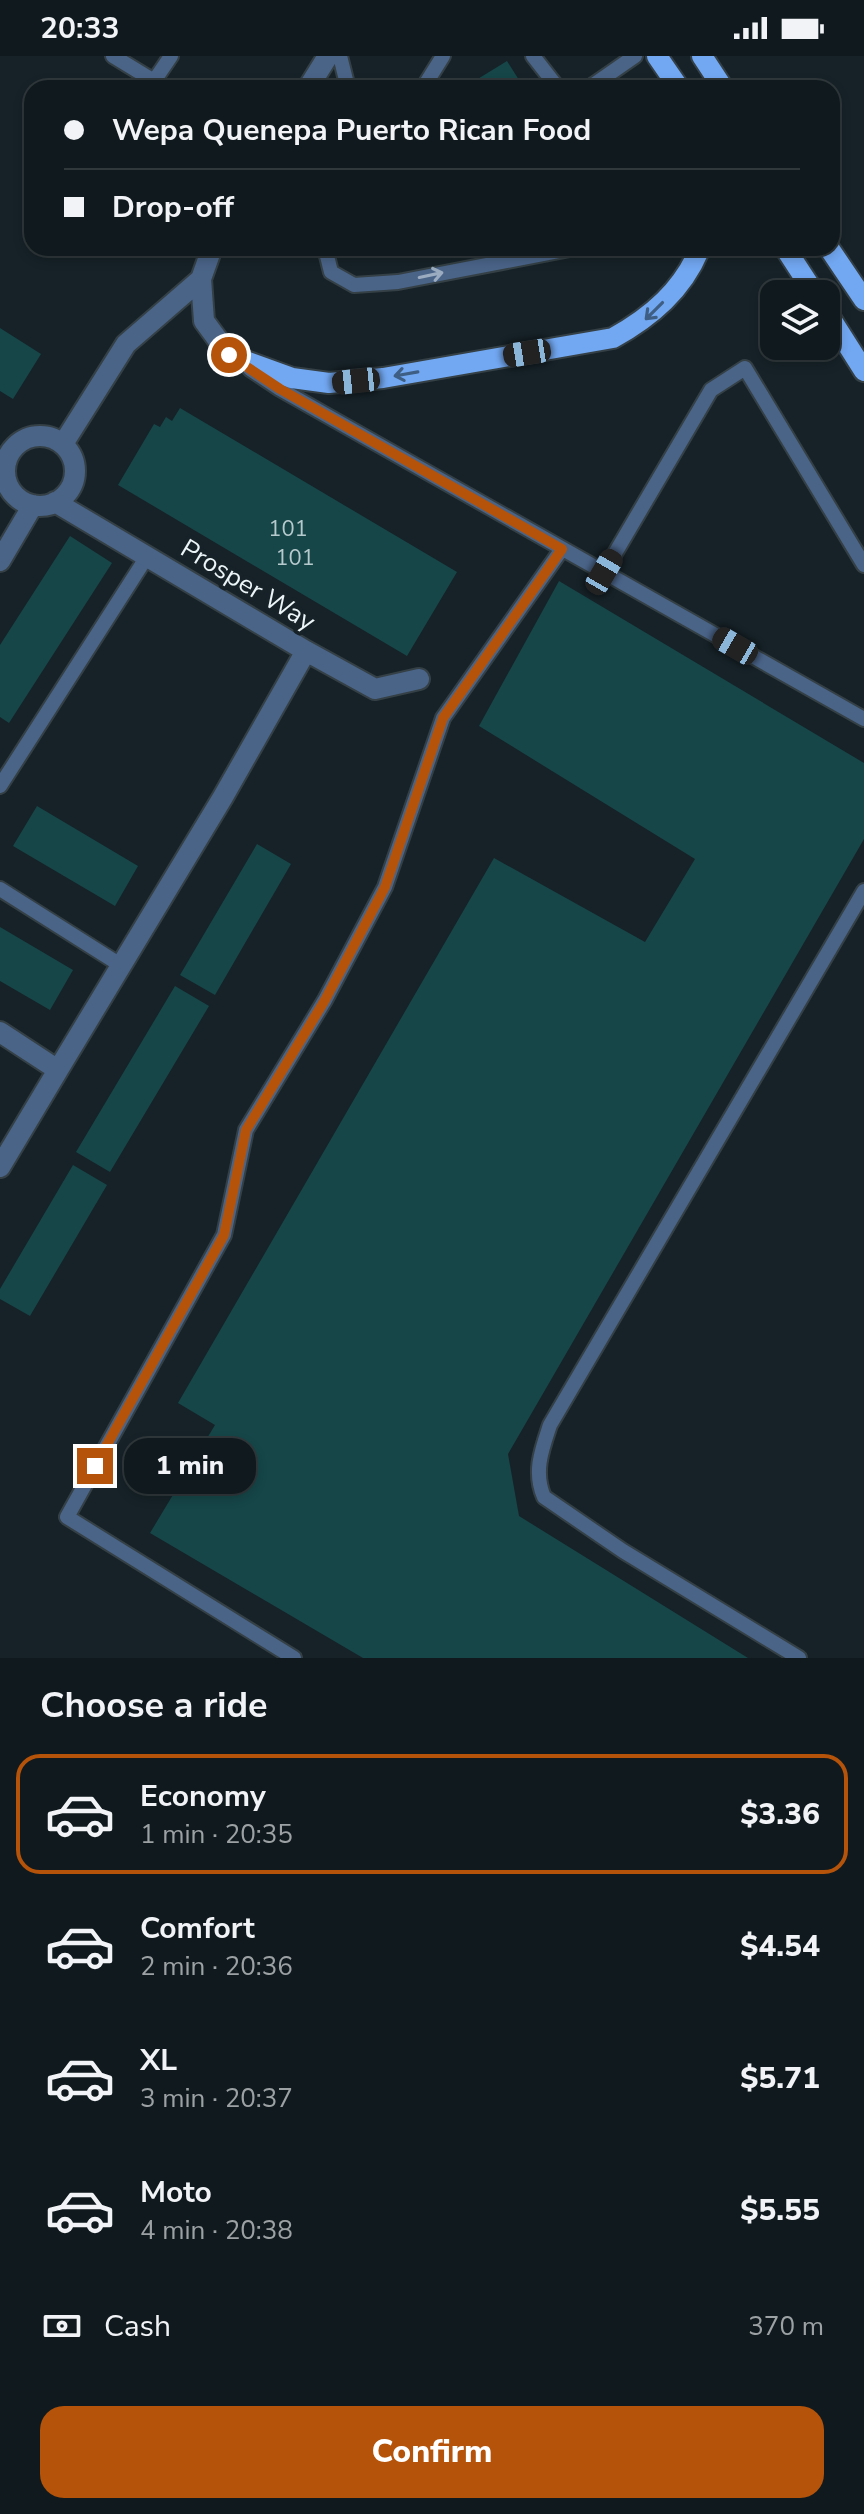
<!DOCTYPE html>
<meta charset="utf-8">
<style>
body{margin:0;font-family:"Nunito Sans",sans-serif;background:#192327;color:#f1f3f6;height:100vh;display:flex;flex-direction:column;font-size:30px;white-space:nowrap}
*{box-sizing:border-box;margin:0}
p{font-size:26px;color:#9ca1a4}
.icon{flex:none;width:44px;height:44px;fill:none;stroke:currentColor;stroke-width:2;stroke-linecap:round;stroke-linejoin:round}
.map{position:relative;height:1602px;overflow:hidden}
.panel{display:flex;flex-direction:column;background:#101a1e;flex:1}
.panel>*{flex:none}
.banner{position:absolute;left:24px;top:24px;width:816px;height:176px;border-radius:24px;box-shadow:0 4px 12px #0003,0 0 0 2px #30383c;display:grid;align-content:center;height:176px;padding:0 40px;background:#101a1e}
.fabs{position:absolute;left:760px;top:224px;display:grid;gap:16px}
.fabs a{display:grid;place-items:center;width:80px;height:80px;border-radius:16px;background:#101a1e;box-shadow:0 4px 12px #0003,0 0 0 2px #30383c;font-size:40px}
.end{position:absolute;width:36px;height:36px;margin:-18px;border:10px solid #b45309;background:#fff;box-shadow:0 0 0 4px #fff}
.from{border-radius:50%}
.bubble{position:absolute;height:56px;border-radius:24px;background:#101a1e;box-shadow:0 4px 12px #0003,0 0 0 2px #30383c;font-size:26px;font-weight:800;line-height:56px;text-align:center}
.car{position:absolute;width:24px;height:48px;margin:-24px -12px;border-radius:10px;box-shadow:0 0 6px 2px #0007;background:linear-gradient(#222 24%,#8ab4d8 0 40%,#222 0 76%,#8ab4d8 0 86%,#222 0)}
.banner b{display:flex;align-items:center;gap:28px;height:76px;font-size:30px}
.banner b+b{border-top:2px solid #30383c}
.banner i{width:20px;height:20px;background:#f1f3f6}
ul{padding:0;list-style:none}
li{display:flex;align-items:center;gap:24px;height:120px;margin:0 16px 12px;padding:0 24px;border:4px solid transparent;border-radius:24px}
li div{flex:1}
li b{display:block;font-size:30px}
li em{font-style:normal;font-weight:800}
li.current{border-color:#b45309}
li>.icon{width:72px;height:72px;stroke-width:1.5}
h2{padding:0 40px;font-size:36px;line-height:96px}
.pay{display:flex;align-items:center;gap:20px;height:88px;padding:0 40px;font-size:30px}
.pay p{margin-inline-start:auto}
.button{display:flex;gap:16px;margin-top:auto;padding:16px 40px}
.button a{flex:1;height:92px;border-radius:24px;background:#b45309;color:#fff;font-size:32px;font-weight:800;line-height:92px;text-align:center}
.status{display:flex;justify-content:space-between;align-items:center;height:56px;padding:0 40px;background:#101a1e;direction:ltr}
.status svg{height:22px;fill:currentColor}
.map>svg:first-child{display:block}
.building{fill:#164648}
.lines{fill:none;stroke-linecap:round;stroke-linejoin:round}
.service-casing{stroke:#344045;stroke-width:18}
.minor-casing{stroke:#344045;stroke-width:24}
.primary-casing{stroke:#344045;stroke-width:24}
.service{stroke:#4a6488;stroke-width:14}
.minor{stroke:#4a6488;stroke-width:20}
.primary{stroke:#72a8f2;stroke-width:20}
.oneway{stroke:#9bacc0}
.oneway2{stroke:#3f5e83}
.route{stroke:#b45309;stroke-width:10}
.labels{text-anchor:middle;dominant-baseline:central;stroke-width:8;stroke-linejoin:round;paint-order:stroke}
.number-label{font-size:22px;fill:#b6c9cc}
.street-label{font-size:26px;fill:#ecf5f8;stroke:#162228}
</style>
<div class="status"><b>20:33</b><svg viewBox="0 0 49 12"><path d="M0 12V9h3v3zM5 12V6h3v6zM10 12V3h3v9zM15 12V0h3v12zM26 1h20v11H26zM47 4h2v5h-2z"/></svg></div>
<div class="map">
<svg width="864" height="1602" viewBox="0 0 864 1602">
<rect width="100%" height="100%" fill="#162228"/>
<path class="building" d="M507 5 524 32H463Z
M0 272 41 298 13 343 0 335Z
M180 352 457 516 407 600 118 429 154 368 160 371 166 361 172 365Z
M70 480 112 507 9 667 0 661V589Z
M559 525 864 707V783L508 1398 519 1460 748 1602H363L150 1477 215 1369 178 1347 494 802 645 886 695 803 479 670Z
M37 750 138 810 115 850 13 790Z
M257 788 291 808 215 939 180 919Z
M0 871 73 914 50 954 0 925Z
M175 930 209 950 110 1116 76 1096Z
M73 1109 107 1129 30 1260 0 1243V1233Z"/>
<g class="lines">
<defs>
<path id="service" d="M113 0 154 25
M340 0 348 32
M533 0 558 32
M164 32 154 25 171 0
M423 32 443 0
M589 32 635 0
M328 192 326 196 331 216 354 229 398 226 575 192
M250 313 280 333 864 663
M604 516 711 334 745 312 864 509
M0 730 148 499
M0 833 122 910
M294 1602 67 1461 224 1179 246 1074 325 944 385 831 443 662 562 493
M799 1602 623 1495 544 1441C533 1416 542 1393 550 1369L864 835"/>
<path id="minor" d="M308 32 328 0
M212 192 201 223 204 265 229 299
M5 415a35 35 0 1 1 70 0a35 35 0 1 1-70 0Z
M63 388 126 288 201 223
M55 446 306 595 375 633 419 623
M0 505 33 449
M0 976 58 1014 223 741 306 595
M0 1111 58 1014"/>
<path id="primary" d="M657 0 679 32
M702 0 723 32
M785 192 815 238
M829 192 864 244
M826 255 864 315
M229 299 292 322 329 327 383 322 613 282C651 261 683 234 700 192"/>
</defs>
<use href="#service" class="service-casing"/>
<use href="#minor" class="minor-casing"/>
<use href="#primary" class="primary-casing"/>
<use href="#service" class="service"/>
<use href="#minor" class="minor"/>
<use href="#primary" class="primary"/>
</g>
<defs><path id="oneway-shaft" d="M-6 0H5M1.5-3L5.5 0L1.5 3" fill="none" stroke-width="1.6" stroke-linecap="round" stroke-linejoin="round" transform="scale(2)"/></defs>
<use class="oneway" href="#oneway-shaft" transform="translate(431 219) rotate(-12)"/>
<g class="oneway2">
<use href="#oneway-shaft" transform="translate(654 255) rotate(135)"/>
<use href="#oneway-shaft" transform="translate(406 318) rotate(170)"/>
</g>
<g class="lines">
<path class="route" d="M95 1410 224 1179 246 1074 325 944 385 831 443 662 562 493 280 333 229 299"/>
</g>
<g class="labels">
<g class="number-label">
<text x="288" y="473">101</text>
<text x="295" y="502">101</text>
</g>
<g class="street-label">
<text transform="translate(248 529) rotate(31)">Prosper Way</text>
</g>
</g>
</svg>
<div class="fabs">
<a><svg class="icon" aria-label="layers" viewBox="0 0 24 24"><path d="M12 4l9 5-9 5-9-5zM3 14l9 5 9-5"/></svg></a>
</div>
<i class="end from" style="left:229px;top:299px"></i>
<i class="end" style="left:95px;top:1410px"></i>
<div class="bubble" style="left:124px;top:1382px;width:132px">1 min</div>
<i class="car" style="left:527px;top:297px;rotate:261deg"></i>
<i class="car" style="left:356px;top:325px;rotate:264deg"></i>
<i class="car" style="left:604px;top:516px;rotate:30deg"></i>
<i class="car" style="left:735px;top:590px;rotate:300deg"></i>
<div class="banner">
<b><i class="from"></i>Wepa Quenepa Puerto Rican Food</b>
<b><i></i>Drop-off</b>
</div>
</div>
<section class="panel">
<h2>Choose a ride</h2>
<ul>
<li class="current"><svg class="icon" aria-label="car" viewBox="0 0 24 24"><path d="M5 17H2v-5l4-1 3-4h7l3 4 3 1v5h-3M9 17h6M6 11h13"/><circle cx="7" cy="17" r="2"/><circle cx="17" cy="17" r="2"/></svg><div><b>Economy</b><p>1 min · 20:35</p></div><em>$3.36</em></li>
<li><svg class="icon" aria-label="car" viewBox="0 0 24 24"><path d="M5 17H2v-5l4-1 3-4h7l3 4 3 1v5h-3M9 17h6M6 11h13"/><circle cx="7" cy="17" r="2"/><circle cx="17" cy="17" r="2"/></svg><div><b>Comfort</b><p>2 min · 20:36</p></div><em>$4.54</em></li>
<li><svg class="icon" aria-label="car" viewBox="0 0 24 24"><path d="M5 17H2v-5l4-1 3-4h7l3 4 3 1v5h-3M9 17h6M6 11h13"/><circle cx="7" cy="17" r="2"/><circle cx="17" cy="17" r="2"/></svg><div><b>XL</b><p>3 min · 20:37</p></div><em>$5.71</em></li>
<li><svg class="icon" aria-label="car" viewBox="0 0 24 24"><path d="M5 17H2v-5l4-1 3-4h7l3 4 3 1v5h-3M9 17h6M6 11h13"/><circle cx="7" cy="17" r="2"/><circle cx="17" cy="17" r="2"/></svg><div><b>Moto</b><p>4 min · 20:38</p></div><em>$5.55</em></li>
</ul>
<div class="pay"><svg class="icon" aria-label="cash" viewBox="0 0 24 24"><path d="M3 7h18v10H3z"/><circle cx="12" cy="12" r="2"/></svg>Cash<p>370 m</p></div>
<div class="button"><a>Confirm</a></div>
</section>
